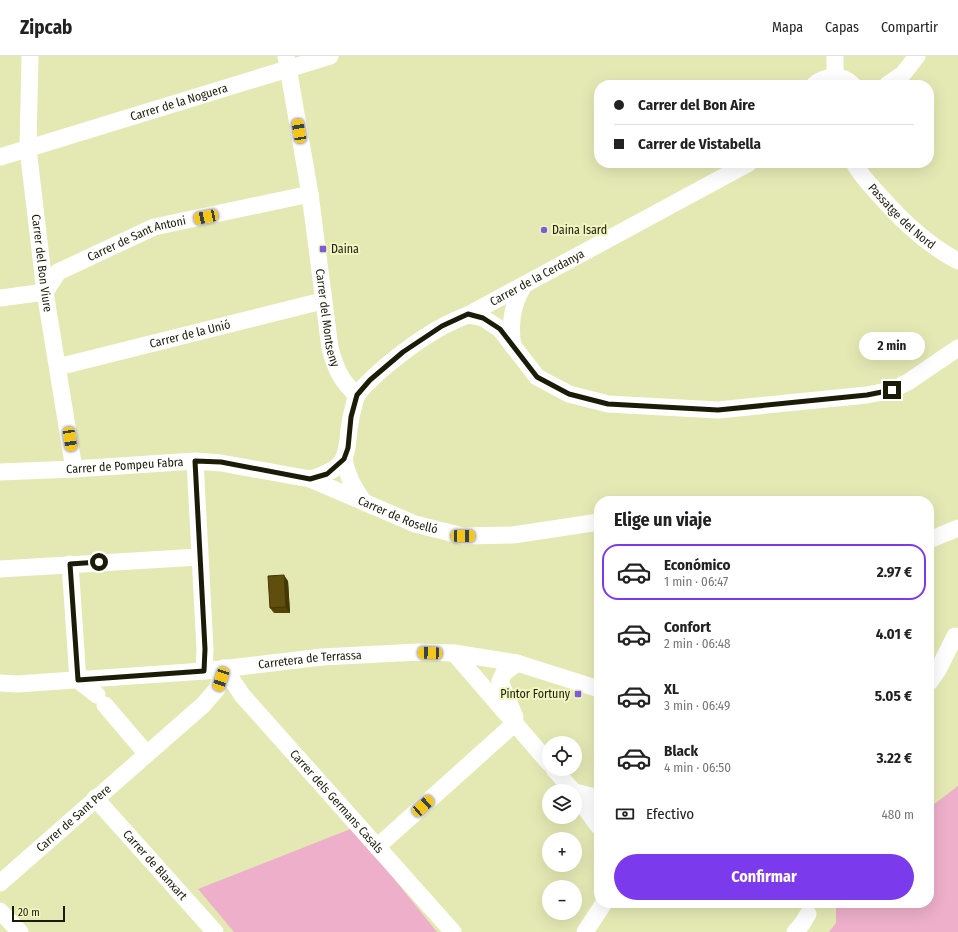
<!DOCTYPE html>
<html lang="es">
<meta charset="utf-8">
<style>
body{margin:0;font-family:"Fira Sans Condensed",sans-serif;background:#f6f6f6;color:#222;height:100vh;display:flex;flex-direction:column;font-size:15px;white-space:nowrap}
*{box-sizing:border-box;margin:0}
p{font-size:13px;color:#767676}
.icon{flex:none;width:22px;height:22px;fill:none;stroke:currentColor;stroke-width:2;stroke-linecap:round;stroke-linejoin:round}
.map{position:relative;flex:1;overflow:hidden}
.drawer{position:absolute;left:594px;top:440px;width:340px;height:412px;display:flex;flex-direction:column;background:#fff;border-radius:16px;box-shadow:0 4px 16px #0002}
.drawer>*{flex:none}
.hud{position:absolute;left:594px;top:24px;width:340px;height:88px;border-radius:16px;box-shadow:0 4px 16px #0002;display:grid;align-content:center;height:88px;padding:0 20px;background:#fff}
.tools{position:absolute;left:542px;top:680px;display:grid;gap:8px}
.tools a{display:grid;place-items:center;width:40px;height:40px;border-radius:50%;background:#fff;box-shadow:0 4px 16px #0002;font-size:20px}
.scale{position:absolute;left:12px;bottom:10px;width:53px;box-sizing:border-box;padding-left:4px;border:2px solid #1b1c08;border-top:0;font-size:11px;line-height:14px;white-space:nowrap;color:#1b1c08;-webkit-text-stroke:3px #f1f6c1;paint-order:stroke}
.end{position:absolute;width:18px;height:18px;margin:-9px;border:5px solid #1b1c08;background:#fff;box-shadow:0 0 0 2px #fff}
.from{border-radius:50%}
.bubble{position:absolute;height:28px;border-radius:14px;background:#fff;box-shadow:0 4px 16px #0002;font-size:13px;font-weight:700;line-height:28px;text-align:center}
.car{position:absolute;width:12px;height:24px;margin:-12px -6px;border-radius:5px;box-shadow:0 0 3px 1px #0007;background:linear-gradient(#f5c518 24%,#345 0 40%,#f5c518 0 76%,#345 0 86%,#f5c518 0)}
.hud b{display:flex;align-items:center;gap:14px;height:38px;font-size:15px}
.hud b+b{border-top:1px solid #e0e0e0}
.hud i{width:10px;height:10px;background:#222}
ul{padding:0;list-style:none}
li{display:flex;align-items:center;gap:12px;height:56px;margin:0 8px 6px;padding:0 12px;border:2px solid transparent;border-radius:16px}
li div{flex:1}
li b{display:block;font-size:15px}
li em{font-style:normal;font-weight:700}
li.active{border-color:#7c3aed}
li>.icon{width:36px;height:36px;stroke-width:1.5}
h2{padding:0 20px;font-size:18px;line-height:48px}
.pay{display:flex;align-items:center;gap:10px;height:44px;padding:0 20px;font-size:15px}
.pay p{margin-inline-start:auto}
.primary-button{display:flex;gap:8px;margin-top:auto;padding:8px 20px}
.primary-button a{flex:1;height:46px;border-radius:24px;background:#7c3aed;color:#fff;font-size:16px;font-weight:700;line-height:46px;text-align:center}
header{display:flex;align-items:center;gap:24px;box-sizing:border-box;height:56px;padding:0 20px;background:#fff;border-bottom:1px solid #e0e0e0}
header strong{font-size:19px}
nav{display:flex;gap:22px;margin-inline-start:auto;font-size:14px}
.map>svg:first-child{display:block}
.green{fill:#edafc9}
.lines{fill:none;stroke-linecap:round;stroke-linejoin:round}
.minor{stroke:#fff;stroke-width:17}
.wall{fill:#53430a}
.shaded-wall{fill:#433708}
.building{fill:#604e0c;stroke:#433708}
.route{stroke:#1b1c08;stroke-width:5}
.poi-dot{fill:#7d5dd7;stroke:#f1f6c1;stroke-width:1.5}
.labels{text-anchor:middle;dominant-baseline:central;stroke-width:4;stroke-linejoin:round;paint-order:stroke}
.street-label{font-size:12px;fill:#1b1c08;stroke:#f1f6c1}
.poi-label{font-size:12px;fill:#1b1c08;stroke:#f1f6c1;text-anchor:start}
</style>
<header>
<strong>Zipcab</strong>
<nav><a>Mapa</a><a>Capas</a><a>Compartir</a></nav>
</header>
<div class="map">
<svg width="958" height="876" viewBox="0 0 958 876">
<rect width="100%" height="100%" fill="#e4e9b4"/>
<path class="green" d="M958 730V876H829L836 867V847H929V752Z
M353 772 437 876H234L198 833Z"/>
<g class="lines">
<g class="minor">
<path id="s1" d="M30 0 28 93 45 236 74 413"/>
<path id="s2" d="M286 0 310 138 330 292C335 311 341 326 357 339"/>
<path d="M835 0V21"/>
<path d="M814 29C825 19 842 18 853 29"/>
<path d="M887 29 903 18 917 0"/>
<path id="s3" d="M0 101 330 0"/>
<path id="s4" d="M854 107C861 120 871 130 881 141 903 166 927 189 958 205"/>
<path id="s5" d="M0 242 45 236 58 216 154 171 310 138"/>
<path d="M468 259 483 262 500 273 537 321 569 338 608 348 718 354 867 339 892 334 908 326 958 292"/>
<path d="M513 290C509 268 512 248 524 229"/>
<path id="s6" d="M58 311 322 245"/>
<path d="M344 403C347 420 354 432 364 446"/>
<path d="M195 405 205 593 204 615"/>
<path id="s7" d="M0 416 74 413 195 405 221 407 310 423 415 468 463 480 513 479 599 466"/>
<path id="s8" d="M310 423C359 409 342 391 353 353 354 349 355 342 358 338 363 330 372 323 379 316 406 293 435 271 468 259L749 107"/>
<path d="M929 484 958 472"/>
<path d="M70 508 78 624"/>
<path d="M0 513 199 501"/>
<path d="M454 597 549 707"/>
<path id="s9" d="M224 612 242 639 453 876"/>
<path d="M78 624 97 639"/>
<path id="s10" d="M0 627 17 628 204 615 322 601 418 596 454 597 517 607 599 633"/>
<path d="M929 627 938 614 955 580"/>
<path d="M105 649 146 697"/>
<path d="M515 661 500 625 504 617 517 607"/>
<path d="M554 713 573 735"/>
<path d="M575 736 599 742"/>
<path d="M575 738 599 771"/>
<path id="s11" d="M95 742 215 876"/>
<path d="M377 791 514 668"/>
<path id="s12" d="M0 827 203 649 217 633 224 612"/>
<path d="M0 855 20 876"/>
<path d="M585 876 604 847"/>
<path d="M795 876 802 868 808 858"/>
</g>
</g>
<path class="wall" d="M288 525 290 557H274L270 552Z"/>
<path class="shaded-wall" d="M284 519 288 525 290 557 286 551Z"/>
<path class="building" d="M284 519 286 551 270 552 268 520Z"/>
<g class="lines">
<path class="route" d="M99 506 70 508 78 624 204 615 205 593 195 405 221 406 310 423 327 418 344 403 348 392 351 361 357 339 370 324 403 296 442 270 468 258 483 262 500 273 537 321 569 338 608 348 718 354 867 339 892 334"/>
</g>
<g class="poi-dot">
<circle cx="544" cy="174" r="4"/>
<rect x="319" y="189" width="8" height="8" rx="2"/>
<rect x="574" y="634" width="8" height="8" rx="2"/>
</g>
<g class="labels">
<g class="street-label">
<text stroke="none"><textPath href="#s3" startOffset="187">Carrer de la Noguera</textPath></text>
<text stroke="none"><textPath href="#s4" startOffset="72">Passatge del Nord</textPath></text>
<text stroke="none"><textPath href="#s5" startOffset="155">Carrer de Sant Antoni</textPath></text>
<text stroke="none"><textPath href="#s1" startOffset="208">Carrer del Bon Viure</textPath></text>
<text stroke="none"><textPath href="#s8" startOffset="322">Carrer de la Cerdanya</textPath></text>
<text stroke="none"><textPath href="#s2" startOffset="265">Carrer del Montseny</textPath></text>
<text stroke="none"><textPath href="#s6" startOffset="136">Carrer de la Unió</textPath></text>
<text stroke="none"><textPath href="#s7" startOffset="125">Carrer de Pompeu Fabra</textPath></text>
<text stroke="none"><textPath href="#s7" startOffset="407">Carrer de Roselló</textPath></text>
<text stroke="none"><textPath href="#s10" startOffset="311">Carretera de Terrassa</textPath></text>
<text stroke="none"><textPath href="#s9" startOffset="175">Carrer dels Germans Casals</textPath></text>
<text stroke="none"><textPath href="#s12" startOffset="98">Carrer de Sant Pere</textPath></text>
<text stroke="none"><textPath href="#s11" startOffset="90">Carrer de Blanxart</textPath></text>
</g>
<g class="poi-label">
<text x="552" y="174">Daina Isard</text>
<text x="331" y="193">Daina</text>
<text x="570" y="638" text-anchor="end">Pintor Fortuny</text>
</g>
</g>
</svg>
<div class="tools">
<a><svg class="icon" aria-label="locate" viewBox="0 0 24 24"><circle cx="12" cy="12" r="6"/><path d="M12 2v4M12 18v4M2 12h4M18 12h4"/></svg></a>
<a><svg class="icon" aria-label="layers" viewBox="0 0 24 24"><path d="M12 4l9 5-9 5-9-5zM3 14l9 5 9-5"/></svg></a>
<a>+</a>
<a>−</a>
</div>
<div class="scale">20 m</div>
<i class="end from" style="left:99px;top:506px"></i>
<i class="end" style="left:892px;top:334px"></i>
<div class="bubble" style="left:859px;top:276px;width:66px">2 min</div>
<i class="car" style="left:299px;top:75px;rotate:350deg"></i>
<i class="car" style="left:206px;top:161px;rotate:258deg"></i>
<i class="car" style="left:70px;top:383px;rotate:171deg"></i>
<i class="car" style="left:463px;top:480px;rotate:91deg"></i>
<i class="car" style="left:430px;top:597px;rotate:272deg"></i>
<i class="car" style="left:221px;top:623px;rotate:198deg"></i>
<i class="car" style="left:423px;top:750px;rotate:48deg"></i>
<div class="hud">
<b><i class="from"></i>Carrer del Bon Aire</b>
<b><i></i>Carrer de Vistabella</b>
</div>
<section class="drawer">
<h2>Elige un viaje</h2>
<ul>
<li class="active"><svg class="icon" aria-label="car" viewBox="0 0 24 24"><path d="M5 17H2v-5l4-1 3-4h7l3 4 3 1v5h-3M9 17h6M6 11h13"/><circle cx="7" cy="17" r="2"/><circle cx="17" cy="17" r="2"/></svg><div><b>Económico</b><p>1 min · 06:47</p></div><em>2.97 €</em></li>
<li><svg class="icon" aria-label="car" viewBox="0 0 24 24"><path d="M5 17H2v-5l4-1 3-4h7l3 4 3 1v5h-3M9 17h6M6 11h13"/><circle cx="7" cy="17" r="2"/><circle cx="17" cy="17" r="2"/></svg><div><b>Confort</b><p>2 min · 06:48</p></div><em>4.01 €</em></li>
<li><svg class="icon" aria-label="car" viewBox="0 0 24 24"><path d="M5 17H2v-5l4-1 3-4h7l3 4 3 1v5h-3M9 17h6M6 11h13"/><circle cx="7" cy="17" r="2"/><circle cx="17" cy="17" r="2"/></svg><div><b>XL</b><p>3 min · 06:49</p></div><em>5.05 €</em></li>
<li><svg class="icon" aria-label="car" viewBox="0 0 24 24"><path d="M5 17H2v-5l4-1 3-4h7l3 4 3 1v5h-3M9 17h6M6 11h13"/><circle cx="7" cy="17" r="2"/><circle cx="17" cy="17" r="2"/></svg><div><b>Black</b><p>4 min · 06:50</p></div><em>3.22 €</em></li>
</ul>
<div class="pay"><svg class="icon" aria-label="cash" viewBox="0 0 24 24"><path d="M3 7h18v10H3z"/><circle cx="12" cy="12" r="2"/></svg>Efectivo<p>480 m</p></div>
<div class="primary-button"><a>Confirmar</a></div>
</section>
</div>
